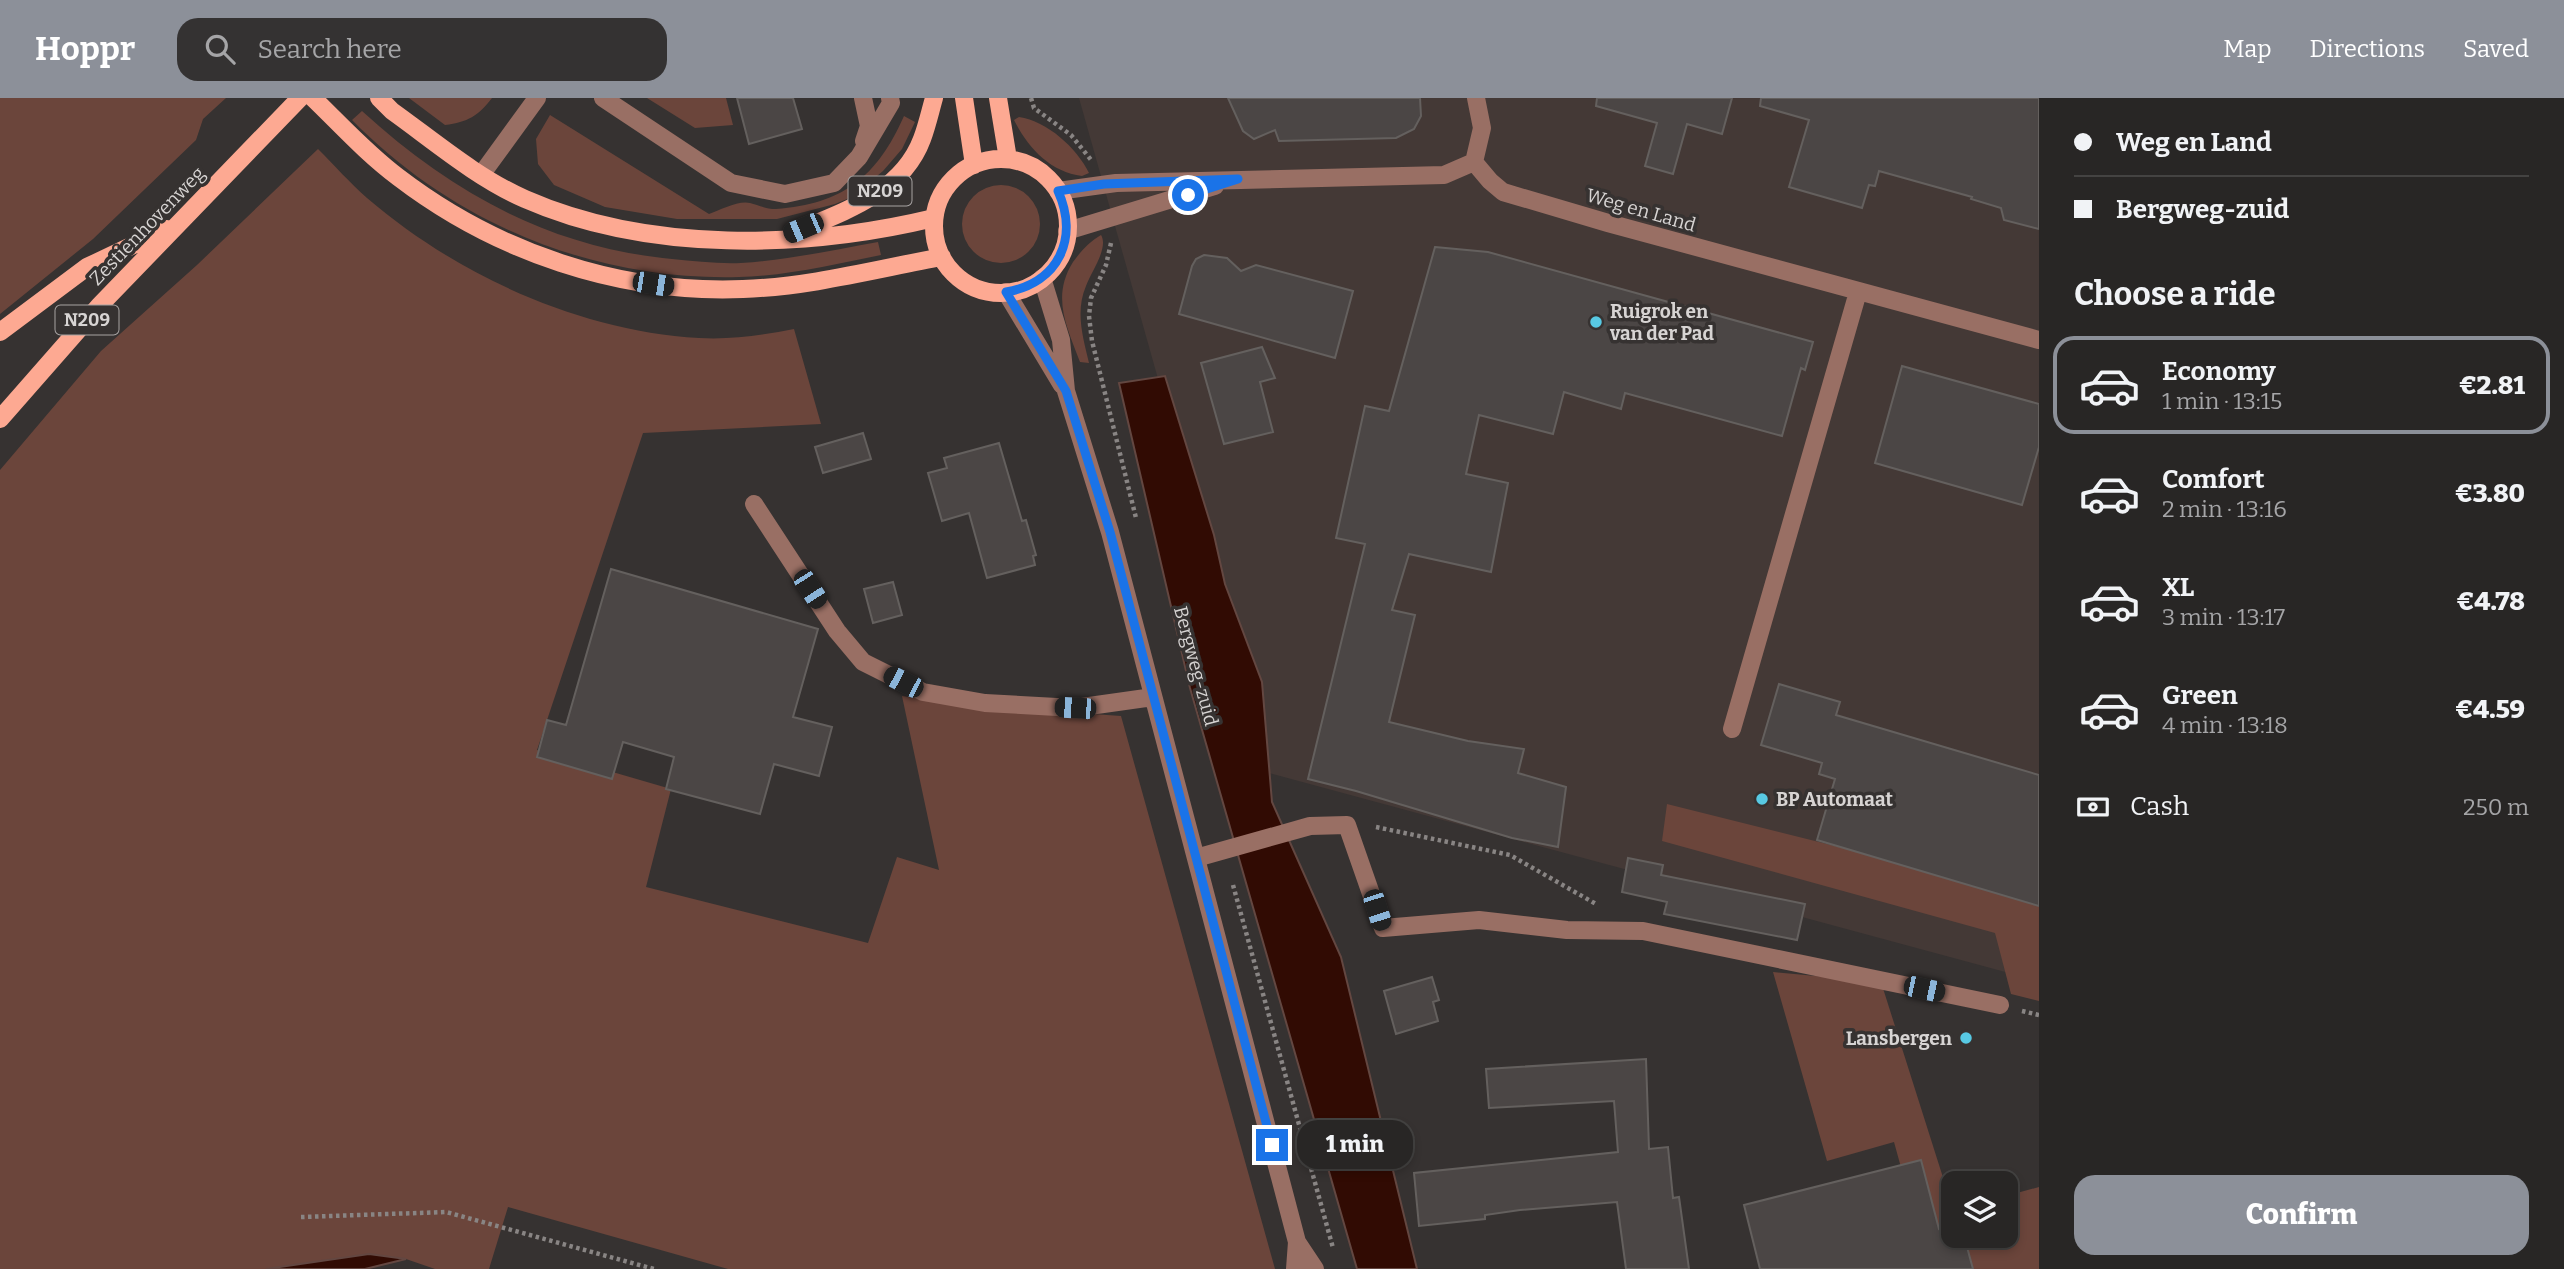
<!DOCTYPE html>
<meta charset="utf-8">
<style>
body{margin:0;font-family:Bitter,serif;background:#343232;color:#f1f3f6;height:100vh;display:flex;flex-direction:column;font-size:26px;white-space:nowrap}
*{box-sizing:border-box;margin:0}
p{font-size:23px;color:#a5a5a7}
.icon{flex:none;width:38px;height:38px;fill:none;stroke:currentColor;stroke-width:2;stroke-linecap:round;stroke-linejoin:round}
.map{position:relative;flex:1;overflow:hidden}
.drawer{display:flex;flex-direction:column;background:#282625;width:525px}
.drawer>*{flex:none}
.banner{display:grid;align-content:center;height:154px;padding:0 35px;background:#282625}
.buttons{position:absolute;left:1941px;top:1073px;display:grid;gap:14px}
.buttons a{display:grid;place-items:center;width:77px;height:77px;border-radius:14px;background:#282625;box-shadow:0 4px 10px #0003,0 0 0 2px #444342;font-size:35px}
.end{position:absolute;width:32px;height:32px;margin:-16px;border:9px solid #1a73e8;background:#fff;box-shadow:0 0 0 4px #fff}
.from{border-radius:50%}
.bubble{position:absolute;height:49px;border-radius:21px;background:#282625;box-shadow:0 4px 10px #0003,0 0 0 2px #444342;font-size:23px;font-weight:800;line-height:49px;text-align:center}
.car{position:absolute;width:21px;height:42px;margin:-21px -10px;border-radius:9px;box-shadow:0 0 5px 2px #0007;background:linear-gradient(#222 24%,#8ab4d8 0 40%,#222 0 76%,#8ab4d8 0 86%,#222 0)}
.banner b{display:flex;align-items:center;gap:24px;height:66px;font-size:26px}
.banner b+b{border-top:2px solid #444342}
.banner i{width:18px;height:18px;background:#f1f3f6}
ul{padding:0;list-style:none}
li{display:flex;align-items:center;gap:21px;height:98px;margin:0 14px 10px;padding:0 21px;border:4px solid transparent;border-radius:21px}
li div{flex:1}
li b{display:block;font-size:26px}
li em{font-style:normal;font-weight:800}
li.active{border-color:#8c9099}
li>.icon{width:63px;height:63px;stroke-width:1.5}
h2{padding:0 35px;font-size:32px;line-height:84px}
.pay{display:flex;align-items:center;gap:18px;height:77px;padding:0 35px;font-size:26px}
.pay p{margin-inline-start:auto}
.button{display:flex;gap:14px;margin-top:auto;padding:14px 35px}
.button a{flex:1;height:80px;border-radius:21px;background:#8c9099;color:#fff;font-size:28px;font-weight:800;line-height:80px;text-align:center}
header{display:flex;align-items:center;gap:42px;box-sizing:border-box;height:98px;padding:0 35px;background:#8c9099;color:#fff}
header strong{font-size:33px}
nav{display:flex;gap:38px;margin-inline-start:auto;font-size:24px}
.search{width:490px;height:63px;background:#343232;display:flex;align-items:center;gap:18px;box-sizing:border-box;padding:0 24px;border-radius:21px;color:#a5a5a7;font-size:26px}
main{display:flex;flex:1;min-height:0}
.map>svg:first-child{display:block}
.built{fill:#443936}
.green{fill:#6b453b}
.water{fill:#310b03;stroke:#634741;stroke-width:2}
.building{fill:#4b4645;stroke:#64605e;stroke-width:2}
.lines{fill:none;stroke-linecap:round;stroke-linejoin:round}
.path{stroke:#898584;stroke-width:4.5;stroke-dasharray:3.5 3.5;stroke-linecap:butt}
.minor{stroke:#996f64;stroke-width:18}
.major{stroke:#fda992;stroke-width:18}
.route{stroke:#1a73e8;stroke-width:9}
.poi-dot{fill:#58c9e3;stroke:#363231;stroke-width:2.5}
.labels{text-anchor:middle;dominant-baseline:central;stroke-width:7;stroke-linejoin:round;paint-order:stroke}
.shield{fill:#363231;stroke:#a7a3a2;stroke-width:2}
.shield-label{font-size:18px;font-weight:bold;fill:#d7d4d3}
.street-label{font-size:19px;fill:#d7d4d3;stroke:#363231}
.poi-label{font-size:19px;font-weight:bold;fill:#d7d4d3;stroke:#363231;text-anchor:start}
</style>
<header>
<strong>Hoppr</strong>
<div class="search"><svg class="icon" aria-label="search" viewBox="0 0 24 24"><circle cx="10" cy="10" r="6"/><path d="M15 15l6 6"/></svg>Search here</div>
<nav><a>Map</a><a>Directions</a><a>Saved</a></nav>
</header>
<main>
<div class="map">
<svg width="2039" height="1171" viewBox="0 0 2039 1171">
<rect width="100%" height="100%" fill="#363231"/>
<path class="built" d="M1079 0H2039V883L1269 675Z"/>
<path class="green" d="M0 0H226L203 21 196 42 93 141 0 216Z
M409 0H492C478 18 468 24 445 27Z
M647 0H726L733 27 695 30Z
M362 13C452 95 549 149 672 161 695 163 718 166 741 165 788 162 833 152 878 144L881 157C835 166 787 178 739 179 594 183 454 126 352 22Z
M550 17 709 116C720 112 739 102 750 105 758 107 766 111 776 111 843 106 877 79 904 18L915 24 902 51 883 73 852 99 835 106 777 121H677L605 109 554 87 538 66 536 41Z
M1019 19C1047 23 1077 50 1089 75L1082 78C1050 74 1028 50 1014 22Z
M318 51C334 67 350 85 367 100 458 178 580 233 699 240 730 242 764 237 794 231L821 326 643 335 537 652 671 691 646 789 868 845 897 759 939 772 902 598 954 606 1121 618 1275 1171H728L508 1109 489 1171H435L406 1161 369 1156 266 1171H0V372L101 253 197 167Z
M962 126a39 39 0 1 1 78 0a39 39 0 1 1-78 0Z
M1101 137C1109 150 1091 174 1086 188 1075 214 1083 239 1089 265L1080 264C1067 229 1051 199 1073 164 1081 153 1089 144 1101 137Z
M1667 706 2039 799V903L2011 896 1995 835 1662 743Z
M1773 874 1881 884 1953 1111V1138H2006V1098L2039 1089V1171H1929L1894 1044 1827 1063Z"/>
<path class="water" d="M1165 278 1214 437 1225 486 1262 584 1272 704 1341 859 1417 1171H1357L1190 590 1119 285Z
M369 1156 406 1161 365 1171H266Z"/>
<path class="building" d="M737 0H793L802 31 749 46Z
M1228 0H1420L1421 18 1414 31 1396 40 1279 43 1275 32 1254 41 1243 33Z
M1597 0H1732L1722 36 1687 26 1673 76 1645 68 1657 25 1596 8Z
M1761 0H2039V131L2004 122 2001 110 1971 101 1972 99 1879 73 1875 88 1869 87 1862 110 1789 89 1809 22 1760 8Z
M1435 149 1488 154 1813 244 1805 272 1801 270 1782 338 1625 295 1621 311 1564 294 1553 336 1479 317 1466 376 1508 385 1491 474 1409 456 1392 512 1415 517 1389 624 1468 643 1524 651 1518 675 1566 689 1558 749 1512 740 1356 693 1308 681 1365 446 1336 440 1365 308 1389 313Z
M1204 157 1227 160 1241 173 1256 167 1353 193 1335 260 1179 216 1192 168 1196 161Z
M1262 249 1275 280 1260 284 1273 334 1224 346 1201 265Z
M1902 268 2039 306V349L2022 407 1875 365Z
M863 335 871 361 823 375 815 349Z
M999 345 1022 423 1026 422 1036 457 1033 458 1035 467 987 480 969 415 942 423 928 375 947 370 944 360Z
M611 471 818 531 793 619 832 629 819 678 774 666 760 716 666 691 674 659 623 644 612 681 537 659 547 622 566 627Z
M893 484 902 517 873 525 864 491Z
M1779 586 1840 604 1836 617 2039 677V808L1817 742 1835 681 1819 676 1822 665 1761 647Z
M1628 760 1663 767 1661 777 1805 806 1797 842 1664 816 1667 804 1622 794Z
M1432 879 1439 902 1433 904 1438 923 1396 936 1384 893Z
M1646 961 1649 1051 1668 1049 1673 1100 1679 1099 1689 1171H1626L1617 1104 1520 1112 1485 1117V1121L1419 1128 1414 1075 1618 1054 1614 1003 1489 1010 1486 971Z
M1921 1062 1939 1131 1953 1128V1138H1964L1973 1171H1760L1744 1107Z"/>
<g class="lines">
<path class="path" d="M1031 0 1034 10 1071 37 1092 63
M1111 145 1106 167 1091 200 1089 218 1092 243 1136 420
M1376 729 1510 757 1596 806
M1233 787 1333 1150
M2022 913 2039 917
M301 1119 446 1114 654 1171"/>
<path class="minor" d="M603 0 731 85 785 96 834 85 859 59 891 5 890 0
M863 0 869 28 864 43
M1474 64 1490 83 1503 94 1608 125 2039 242
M1474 64 1482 30 1476 0
M481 77 537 0
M1058 93 1116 85 1444 77 1474 64
M1067 133 1215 88
M1042 180 1061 242 1066 293 1110 434 1297 1144 1295 1171
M1006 194 1062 287
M754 406 837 533 863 564 923 594 985 605 1075 610 1153 599
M1732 631 1858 194
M1196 760 1310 728 1347 727 1383 830 1479 822 1567 832 1643 833 2000 907
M1297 1144 1315 1171"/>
<path class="major" d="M313 0C340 26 367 56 398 79 496 154 619 196 743 191 809 189 877 171 942 159
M379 0 392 13C434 43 477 80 525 101 648 155 805 151 934 120
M964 0 974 67
M998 0 1008 61
M934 128a67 67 0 1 1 134 0a67 67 0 1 1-134 0Z
M795 134C843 114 902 95 922 41 927 28 930 14 934 0
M0 234 87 169 167 131
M0 321 100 207 300 0"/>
</g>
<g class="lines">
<path class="route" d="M1188 97 1238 81 1104 86 1058 93C1079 140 1059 185 1006 194L1066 293 1110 434 1272 1047"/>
</g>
<g class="poi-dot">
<circle cx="1596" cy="224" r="7"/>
<circle cx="1762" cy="701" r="7"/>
<circle cx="1966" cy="940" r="7"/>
</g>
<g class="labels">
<g class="shield">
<rect x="848.5" y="78.5" width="63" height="29" rx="5"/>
<rect x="55.5" y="207.5" width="63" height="29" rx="5"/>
</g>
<g class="shield-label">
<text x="880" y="93">N209</text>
<text x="87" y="222">N209</text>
</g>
<g class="street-label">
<text transform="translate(1641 112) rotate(16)">Weg en Land</text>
<text transform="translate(147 128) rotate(-46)">Zestienhovenweg</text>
<text transform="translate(1196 568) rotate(75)">Bergweg-zuid</text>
</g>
<g class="poi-label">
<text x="1610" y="213">Ruigrok en<tspan x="1610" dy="22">van der Pad</tspan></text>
<text x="1776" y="701">BP Automaat</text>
<text x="1952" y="940" text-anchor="end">Lansbergen</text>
</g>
</g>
</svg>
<div class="buttons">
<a><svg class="icon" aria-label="layers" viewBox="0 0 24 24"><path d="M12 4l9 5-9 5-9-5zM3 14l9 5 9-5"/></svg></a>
</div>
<i class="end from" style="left:1188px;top:97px"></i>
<i class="end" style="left:1272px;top:1047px"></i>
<div class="bubble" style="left:1297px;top:1022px;width:116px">1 min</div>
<i class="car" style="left:803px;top:130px;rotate:247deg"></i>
<i class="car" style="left:653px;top:186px;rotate:99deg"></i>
<i class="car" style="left:810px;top:491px;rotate:147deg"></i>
<i class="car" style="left:903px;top:584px;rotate:297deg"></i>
<i class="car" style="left:1075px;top:610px;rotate:273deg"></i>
<i class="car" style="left:1377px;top:812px;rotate:162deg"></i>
<i class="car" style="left:1924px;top:891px;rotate:102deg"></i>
</div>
<section class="drawer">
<div class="banner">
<b><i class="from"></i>Weg en Land</b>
<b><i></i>Bergweg-zuid</b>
</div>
<h2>Choose a ride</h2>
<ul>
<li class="active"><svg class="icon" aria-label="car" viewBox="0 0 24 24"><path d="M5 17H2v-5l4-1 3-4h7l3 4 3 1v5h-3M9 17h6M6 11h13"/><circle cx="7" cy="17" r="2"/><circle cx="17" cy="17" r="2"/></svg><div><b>Economy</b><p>1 min · 13:15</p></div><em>€2.81</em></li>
<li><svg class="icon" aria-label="car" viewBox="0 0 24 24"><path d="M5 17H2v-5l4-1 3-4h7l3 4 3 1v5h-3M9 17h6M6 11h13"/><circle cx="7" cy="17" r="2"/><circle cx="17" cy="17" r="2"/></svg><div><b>Comfort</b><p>2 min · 13:16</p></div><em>€3.80</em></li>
<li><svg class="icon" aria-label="car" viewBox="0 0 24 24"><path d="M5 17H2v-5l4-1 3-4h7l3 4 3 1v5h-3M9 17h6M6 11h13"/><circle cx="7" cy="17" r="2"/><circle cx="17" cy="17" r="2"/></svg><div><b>XL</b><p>3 min · 13:17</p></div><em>€4.78</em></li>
<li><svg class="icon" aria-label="car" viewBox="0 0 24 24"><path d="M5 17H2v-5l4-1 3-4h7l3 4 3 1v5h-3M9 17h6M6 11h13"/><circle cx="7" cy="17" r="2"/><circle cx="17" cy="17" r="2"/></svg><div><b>Green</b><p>4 min · 13:18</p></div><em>€4.59</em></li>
</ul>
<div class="pay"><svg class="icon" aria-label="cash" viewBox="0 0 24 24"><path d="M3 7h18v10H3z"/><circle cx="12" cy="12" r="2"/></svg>Cash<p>250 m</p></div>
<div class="button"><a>Confirm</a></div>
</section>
</main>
